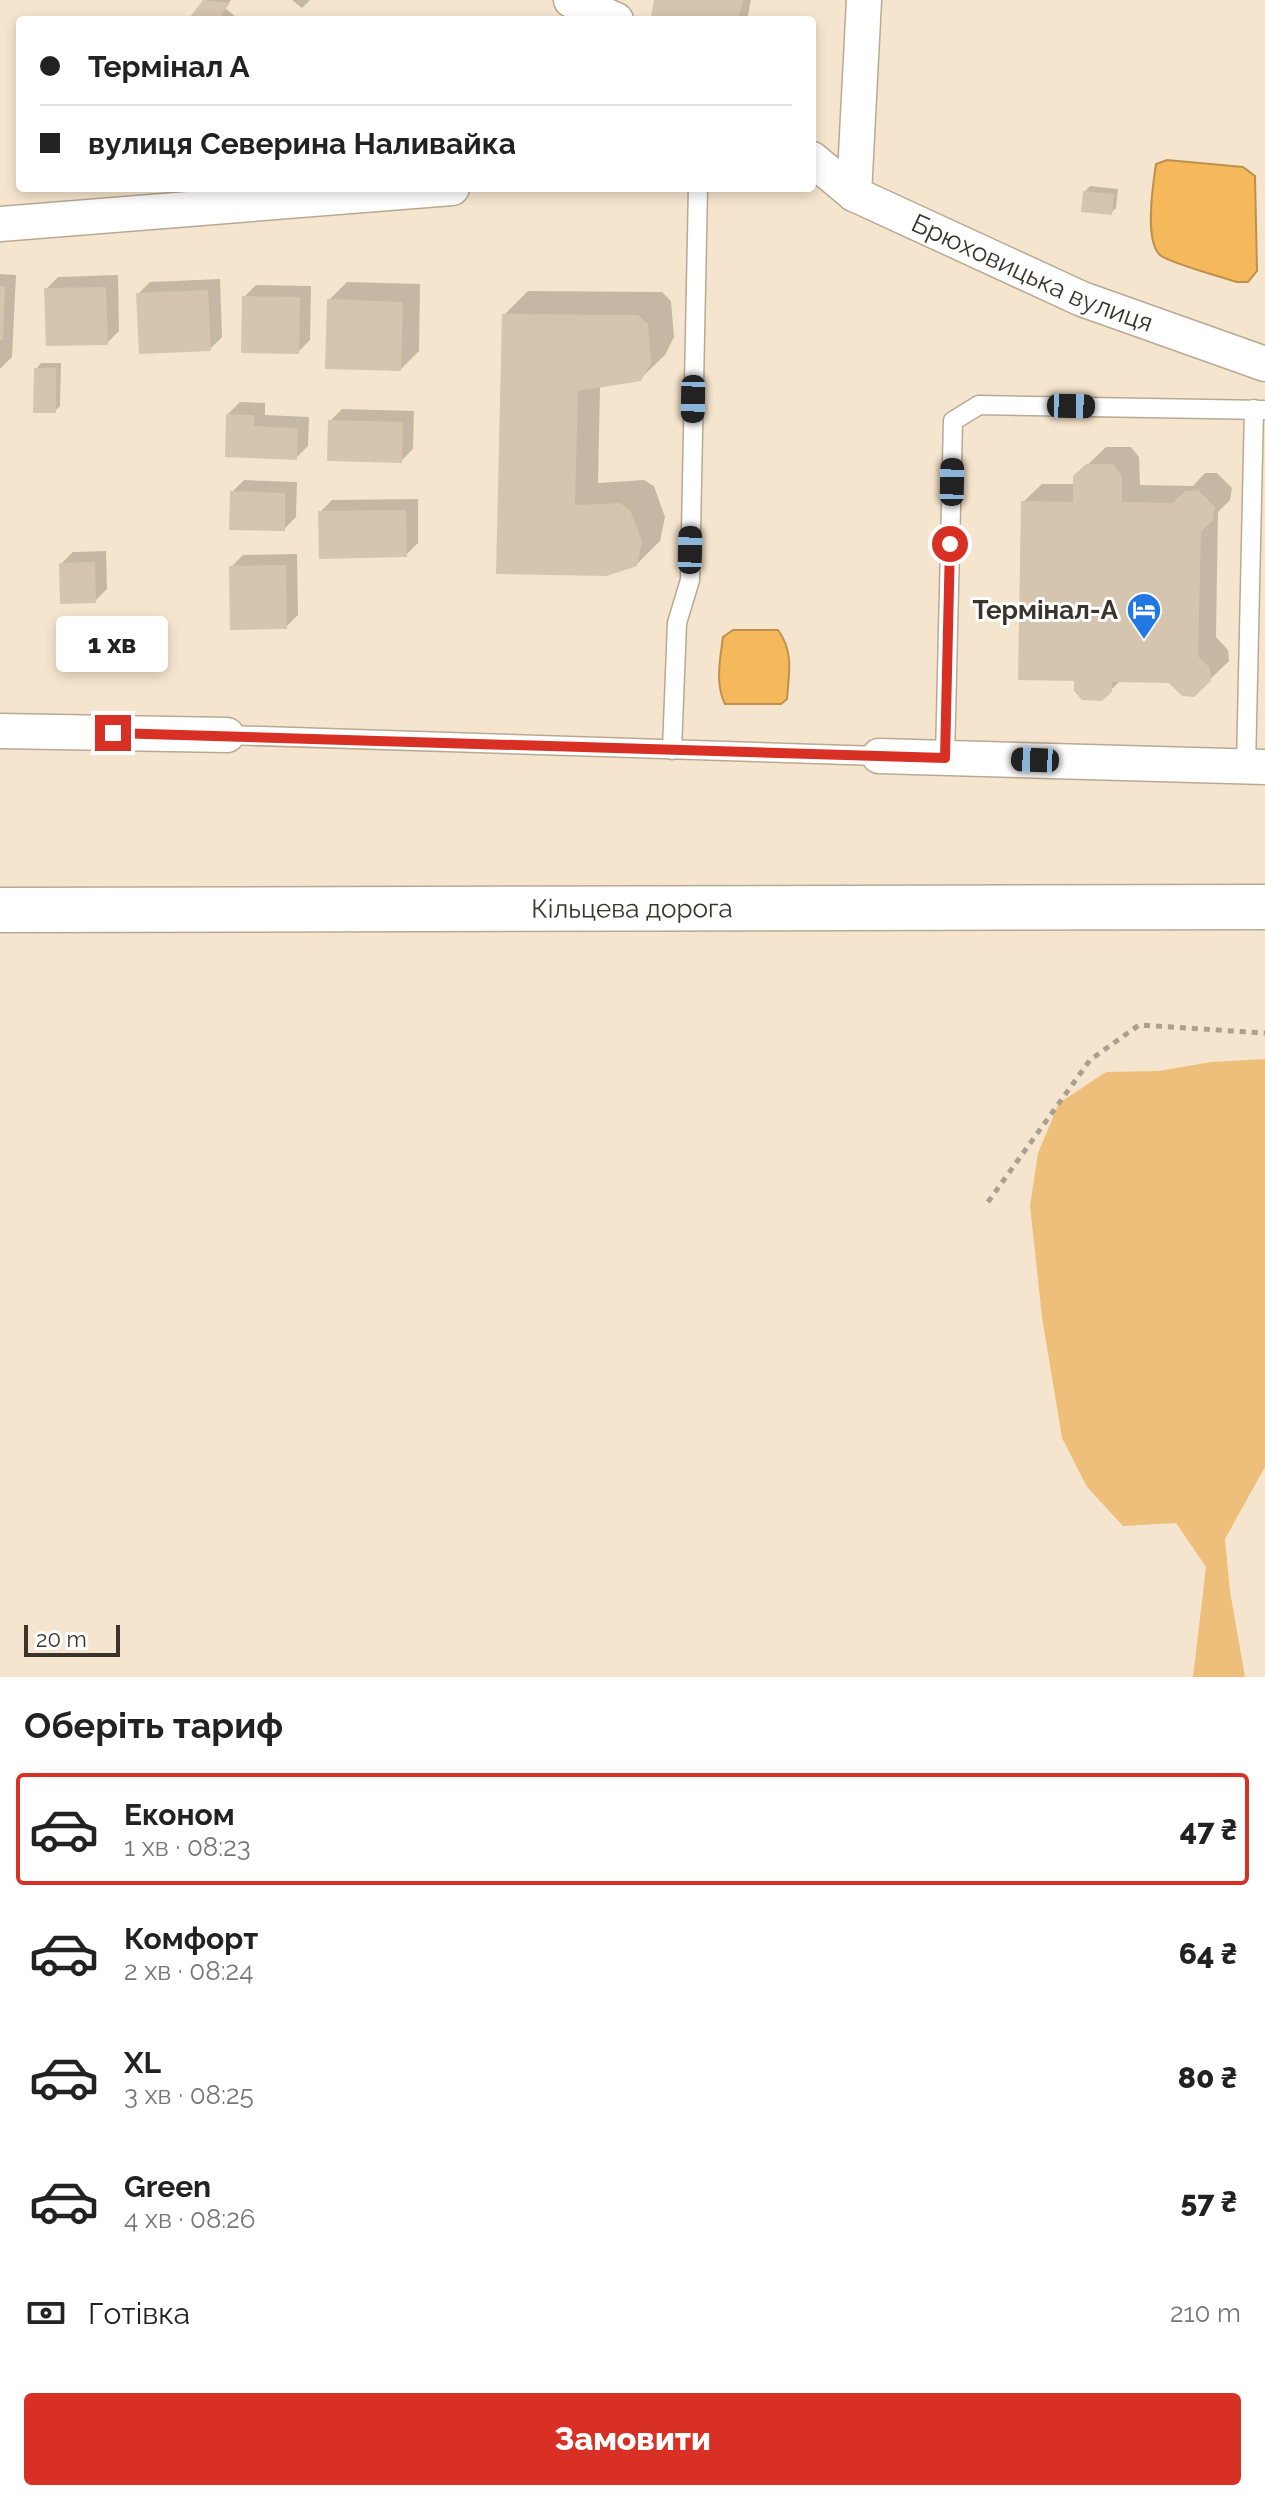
<!DOCTYPE html>
<html lang="uk">
<meta charset="utf-8">
<style>
body{margin:0;font-family:Raleway,sans-serif;background:#f6f6f6;color:#222;height:100vh;display:flex;flex-direction:column;font-size:30px;white-space:nowrap}
*{box-sizing:border-box;margin:0}
p{font-size:26px;color:#767676}
.icon{flex:none;width:44px;height:44px;fill:none;stroke:currentColor;stroke-width:2;stroke-linecap:round;stroke-linejoin:round}
.map{position:relative;height:1677px;overflow:hidden}
.sheet{display:flex;flex-direction:column;background:#fff;flex:1}
.sheet>*{flex:none}
.guide{position:absolute;left:16px;top:16px;width:800px;height:176px;border-radius:8px;box-shadow:0 4px 12px #0003;display:grid;align-content:center;height:176px;padding:0 24px;background:#fff}
.scale{position:absolute;left:24px;bottom:20px;width:96px;box-sizing:border-box;padding-left:8px;border:4px solid #3b342b;border-top:0;font-size:22px;line-height:28px;white-space:nowrap;color:#3b342b;-webkit-text-stroke:6px #fff;paint-order:stroke}
.end{position:absolute;width:36px;height:36px;margin:-18px;border:10px solid #d93025;background:#fff;box-shadow:0 0 0 4px #fff}
.from{border-radius:50%}
.bubble{position:absolute;height:56px;border-radius:8px;background:#fff;box-shadow:0 4px 12px #0003;font-size:26px;font-weight:800;line-height:56px;text-align:center}
.car{position:absolute;width:24px;height:48px;margin:-24px -12px;border-radius:10px;box-shadow:0 0 6px 2px #0007;background:linear-gradient(#222 24%,#8ab4d8 0 40%,#222 0 76%,#8ab4d8 0 86%,#222 0)}
.guide b{display:flex;align-items:center;gap:28px;height:76px;font-size:30px}
.guide b+b{border-top:2px solid #e0e0e0}
.guide i{width:20px;height:20px;background:#222}
ul{padding:0;list-style:none}
li{display:flex;align-items:center;gap:24px;height:112px;margin:0 16px 12px;padding:0 8px;border:4px solid transparent;border-radius:8px}
li div{flex:1}
li b{display:block;font-size:30px}
li em{font-style:normal;font-weight:800}
li.current{border-color:#d93025}
li>.icon{width:72px;height:72px;stroke-width:1.5}
h2{padding:0 24px;font-size:36px;line-height:96px}
.pay{display:flex;align-items:center;gap:20px;height:88px;padding:0 24px;font-size:30px}
.pay p{margin-inline-start:auto}
.primary-button{display:flex;gap:16px;margin-top:auto;padding:16px 24px}
.primary-button a{flex:1;height:92px;border-radius:8px;background:#d93025;color:#fff;font-size:32px;font-weight:800;line-height:92px;text-align:center}
.map>svg:first-child{display:block}
.green{fill:#eebf7a}
.water{fill:#f5b95c;stroke:#bd914d;stroke-width:2}
.shadow{fill:#0003}
.building{fill:#d5c5ae}
.lines{fill:none;stroke-linecap:round;stroke-linejoin:round}
.lane-casing{stroke:#b9a993;stroke-width:21}
.street-casing{stroke:#b9a993;stroke-width:37}
.highway-casing{stroke:#b9a993;stroke-width:47}
.path{stroke:#ac9f8d;stroke-width:5;stroke-dasharray:6 6;stroke-linecap:butt}
.lane{stroke:#fff;stroke-width:18}
.street{stroke:#fff;stroke-width:34}
.highway{stroke:#fff;stroke-width:44}
.route{stroke:#d93025;stroke-width:10}
.labels{text-anchor:middle;dominant-baseline:central;stroke-width:6;stroke-linejoin:round;paint-order:stroke}
.street-label{font-size:26px;fill:#3b342b;stroke:#fff}
.poi-label{font-size:26px;font-weight:bold;fill:#3b342b;stroke:#fff;text-anchor:end}
</style>
<div class="map">
<svg width="1265" height="1677" viewBox="0 0 1265 1677">
<rect width="100%" height="100%" fill="#f6e5ce"/>
<path class="green" d="M1265 1059V1467L1225 1539 1230 1591 1245 1677H1193L1206 1567 1176 1523 1123 1526 1087 1487 1062 1438 1042 1317 1030 1206 1038 1153 1059 1103 1106 1072 1159 1071 1211 1062Z"/>
<path class="water" d="M1167 160 1243 167 1255 176 1257 271 1248 282H1237C1222 277 1169 263 1160 255 1144 241 1153 184 1156 164Z
M733 630H778C794 652 789 673 787 699L781 704H725C715 685 720 658 723 637Z"/>
<path class="shadow" d="M206 0H231L225 8 236 17 197 20 193 17Z
M292 0H310L302 8Z
M657 0H751L747 20H678Z
M1090 186 1118 189 1116 208 1111 213 1085 191Z
M0 274 16 275 12 357 0 369Z
M118 275 119 331 107 343 46 289 58 277Z
M220 279 222 337 210 349 138 294 150 282Z
M347 282 420 284 419 351 401 369 329 300Z
M256 285 311 286 310 340 298 352 244 297Z
M528 291 662 292 671 301 674 337 665 355 640 379 600 385 598 483 644 480 654 486 665 517 660 541 636 565 498 572 504 315Z
M41 363H61L60 406 55 411 36 369Z
M240 402 265 403V415L309 417 308 446 296 458 228 414Z
M342 409 414 411 413 449 401 461 330 421Z
M1106 447H1131L1139 457 1140 485 1193 486 1205 473H1217L1232 488 1230 500 1218 512 1216 637 1228 650 1229 661 1194 695 1170 681 1121 680 1110 691 1076 679 1023 502 1042 484H1075V477Z
M244 480 297 482 296 517 284 529 232 492Z
M418 499V543L406 555 320 512 332 500Z
M106 551 107 589 95 601 61 564 73 552Z
M297 554 298 615 286 627 231 567 243 555Z"/>
<path class="building" d="M203 0 230 3 221 15 228 20 190 17Z
M654 0H743L738 20H669L651 16Z
M1083 191 1114 194 1112 215 1081 212Z
M0 286H5L3 340H0Z
M106 287 108 345 46 346 44 288Z
M208 290 211 351 139 354 136 293Z
M242 296 300 297 299 354 241 353Z
M327 299 403 302 401 371 325 369Z
M502 314 638 315 648 324 651 363 641 381 578 391 575 505 620 503 630 510 642 541 637 566 607 576 496 574Z
M34 368H56V413H33Z
M226 414 254 415V426L298 428 297 460 225 457Z
M328 420 403 422 402 463 327 461Z
M1086 464H1113L1122 476V502L1173 503 1185 491 1198 490 1215 507 1213 520 1201 532 1198 656 1210 668 1211 681 1194 697 1182 696 1169 683 1112 682V692L1102 701 1082 700 1074 691V681L1018 680 1021 501 1073 502V476Z
M230 491 285 493V531L229 530Z
M406 510 407 557 319 559 318 511Z
M95 562 96 603 60 604 59 563Z
M286 565 287 629 230 630 229 566Z"/>
<g class="lines">
<defs>
<path id="lane" d="M227 735 879 756
M672 750 677 623 690 580 698 188
M945 758 953 421 979 405 1265 410
M1246 766 1254 409"/>
<g id="street">
<path d="M571 0 616 20"/>
<path id="s1" d="M812 159 854 194 1082 299 1265 364"/>
<path d="M854 194 864 0"/>
<path d="M0 224 452 188"/>
<path d="M0 731 227 735"/>
<path d="M879 756 1265 767"/>
</g>
<g id="highway">
<path id="s2" d="M0 910 1265 907"/>
</g>
</defs>
<use href="#lane" class="lane-casing"/>
<use href="#street" class="street-casing"/>
<use href="#highway" class="highway-casing"/>
<path class="path" d="M988 1202 1090 1060 1139 1025 1265 1033"/>
<use href="#lane" class="lane"/>
<use href="#street" class="street"/>
<use href="#highway" class="highway"/>
</g>
<g class="lines">
<path class="route" d="M113 733 945 758 950 544"/>
</g>
<defs>
<symbol id="hotel-pin" viewBox="-11 -11 22 30"><path d="M0 17L-7.5 6A9.5 9.5 0 1 1 7.5 6Z" fill="#2178e2" stroke="#fff"/><path d="M-6-4.5h1.5V1H6V5H4.5V3h-9V5H-6ZM-4 0a1.8 1.8 0 1 1 3.6 0ZM.5 0V-2.5h3Q6-2.5 6 0Z" fill="#fff"/></symbol>
</defs>
<g fill-rule="evenodd">
<use href="#hotel-pin" x="1124" y="590" width="40" height="54"/>
</g>
<g class="labels">
<g class="street-label">
<text stroke="none"><textPath href="#s1" startOffset="250">Брюховицька вулиця</textPath></text>
<text stroke="none"><textPath href="#s2" startOffset="632">Кільцева дорога</textPath></text>
</g>
<g class="poi-label">
<text x="1118" y="610">Термінал-А</text>
</g>
</g>
</svg>
<div class="scale">20 m</div>
<i class="end from" style="left:950px;top:544px"></i>
<i class="end" style="left:113px;top:733px"></i>
<div class="bubble" style="left:56px;top:616px;width:112px">1 хв</div>
<i class="car" style="left:693px;top:399px;rotate:181deg"></i>
<i class="car" style="left:1071px;top:406px;rotate:91deg"></i>
<i class="car" style="left:952px;top:482px;rotate:1deg"></i>
<i class="car" style="left:690px;top:550px;rotate:1deg"></i>
<i class="car" style="left:1035px;top:760px;rotate:272deg"></i>
<div class="guide">
<b><i class="from"></i>Термінал А</b>
<b><i></i>вулиця Северина Наливайка</b>
</div>
</div>
<section class="sheet">
<h2>Оберіть тариф</h2>
<ul>
<li class="current"><svg class="icon" aria-label="car" viewBox="0 0 24 24"><path d="M5 17H2v-5l4-1 3-4h7l3 4 3 1v5h-3M9 17h6M6 11h13"/><circle cx="7" cy="17" r="2"/><circle cx="17" cy="17" r="2"/></svg><div><b>Економ</b><p>1 хв · 08:23</p></div><em>47 ₴</em></li>
<li><svg class="icon" aria-label="car" viewBox="0 0 24 24"><path d="M5 17H2v-5l4-1 3-4h7l3 4 3 1v5h-3M9 17h6M6 11h13"/><circle cx="7" cy="17" r="2"/><circle cx="17" cy="17" r="2"/></svg><div><b>Комфорт</b><p>2 хв · 08:24</p></div><em>64 ₴</em></li>
<li><svg class="icon" aria-label="car" viewBox="0 0 24 24"><path d="M5 17H2v-5l4-1 3-4h7l3 4 3 1v5h-3M9 17h6M6 11h13"/><circle cx="7" cy="17" r="2"/><circle cx="17" cy="17" r="2"/></svg><div><b>XL</b><p>3 хв · 08:25</p></div><em>80 ₴</em></li>
<li><svg class="icon" aria-label="car" viewBox="0 0 24 24"><path d="M5 17H2v-5l4-1 3-4h7l3 4 3 1v5h-3M9 17h6M6 11h13"/><circle cx="7" cy="17" r="2"/><circle cx="17" cy="17" r="2"/></svg><div><b>Green</b><p>4 хв · 08:26</p></div><em>57 ₴</em></li>
</ul>
<div class="pay"><svg class="icon" aria-label="cash" viewBox="0 0 24 24"><path d="M3 7h18v10H3z"/><circle cx="12" cy="12" r="2"/></svg>Готівка<p>210 m</p></div>
<div class="primary-button"><a>Замовити</a></div>
</section>
